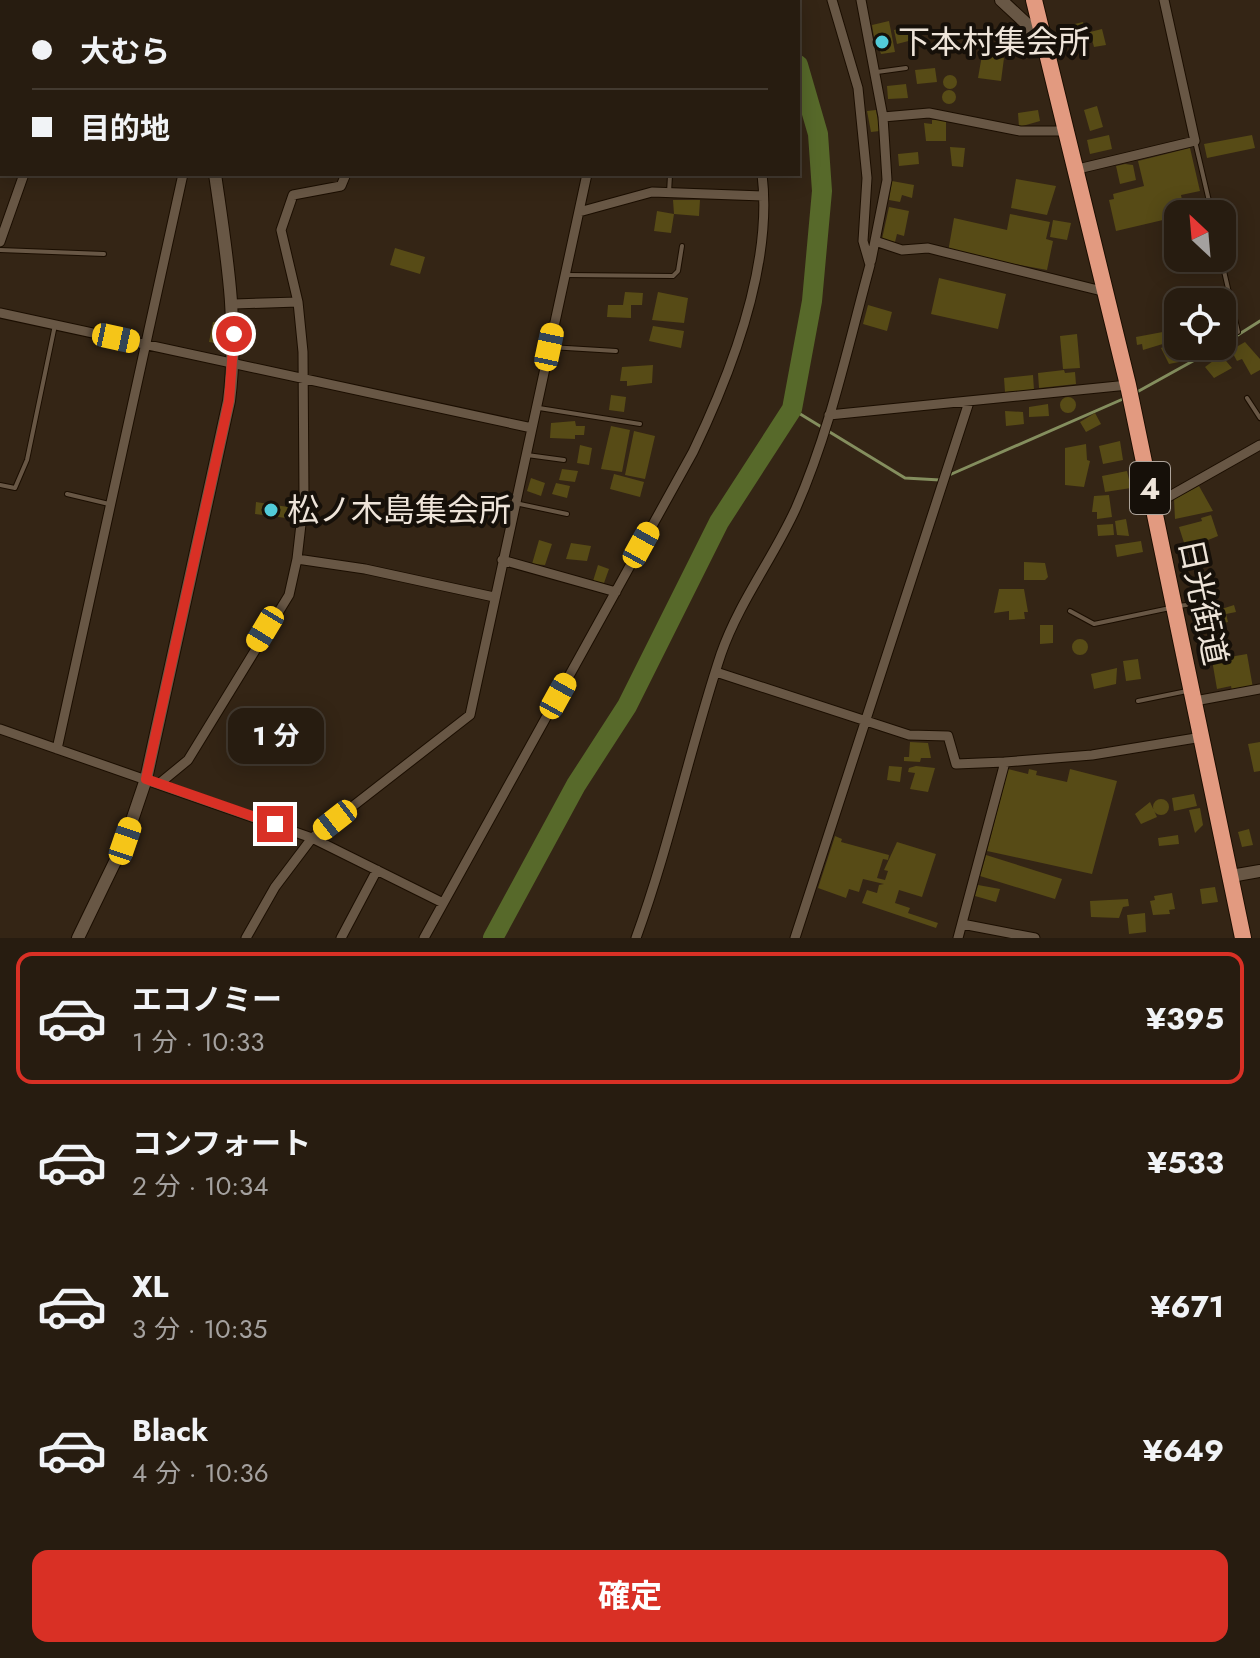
<!DOCTYPE html>
<html lang="ja">
<meta charset="utf-8">
<style>
body{margin:0;font-family:Jost,"Noto Sans JP",sans-serif;background:#33291e;color:#f1f3f6;height:100vh;display:flex;flex-direction:column;font-size:30px;white-space:nowrap}
*{box-sizing:border-box;margin:0}
p{font-size:26px;color:#a4a19f}
.icon{flex:none;width:44px;height:44px;fill:none;stroke:currentColor;stroke-width:2;stroke-linecap:round;stroke-linejoin:round}
.map{position:relative;height:938px;overflow:hidden}
.sheet{display:flex;flex-direction:column;background:#271c10;flex:1}
.sheet>*{flex:none}
.hud{position:absolute;left:0px;top:0px;width:800px;height:176px;box-shadow:0 4px 20px #0003,0 0 0 2px #433a30;display:grid;align-content:center;height:176px;padding:0 32px;background:#271c10}
.needle{width:52px;rotate:334deg}
.tools{position:absolute;left:1164px;top:200px;display:grid;gap:16px}
.tools a{display:grid;place-items:center;width:72px;height:72px;border-radius:16px;background:#271c10;box-shadow:0 4px 20px #0003,0 0 0 2px #433a30;font-size:40px}
.end{position:absolute;width:36px;height:36px;margin:-18px;border:10px solid #d93025;background:#fff;box-shadow:0 0 0 4px #fff}
.from{border-radius:50%}
.bubble{position:absolute;height:56px;border-radius:16px;background:#271c10;box-shadow:0 4px 20px #0003,0 0 0 2px #433a30;font-size:26px;font-weight:700;line-height:56px;text-align:center}
.car{position:absolute;width:24px;height:48px;margin:-24px -12px;border-radius:10px;box-shadow:0 0 6px 2px #0007;background:linear-gradient(#f5c518 24%,#345 0 40%,#f5c518 0 76%,#345 0 86%,#f5c518 0)}
.hud b{display:flex;align-items:center;gap:28px;height:76px;font-size:30px}
.hud b+b{border-top:2px solid #433a30}
.hud i{width:20px;height:20px;background:#f1f3f6}
ul{padding:14px 0 0;list-style:none}
li{display:flex;align-items:center;gap:24px;height:132px;margin:0 16px 12px;padding:0 16px;border:4px solid transparent;border-radius:16px}
li div{flex:1}
li b{display:block;font-size:30px}
li em{font-style:normal;font-weight:700}
li.selected{border-color:#d93025}
li>.icon{width:72px;height:72px;stroke-width:1.5}
.button{display:flex;gap:16px;margin-top:auto;padding:16px 32px}
.button a{flex:1;height:92px;border-radius:16px;background:#d93025;color:#fff;font-size:32px;font-weight:700;line-height:92px;text-align:center}
.map>svg:first-child{display:block}
.lines{fill:none;stroke-linecap:round;stroke-linejoin:round}
.stream{stroke:#848e5e;stroke-width:3}
.river{stroke:#57692a;stroke-width:20}
.building{fill:#574b16}
.lane-casing{stroke:#1b0e01;stroke-width:6}
.street-casing{stroke:#1b0e01;stroke-width:11}
.secondary-casing{stroke:#1b0e01;stroke-width:14}
.highway-casing{stroke:#1b0e01;stroke-width:18}
.lane{stroke:#685745;stroke-width:4}
.street{stroke:#685745;stroke-width:9}
.secondary{stroke:#685745;stroke-width:12}
.highway{stroke:#e29a80;stroke-width:16}
.route{stroke:#d93025;stroke-width:10}
.poi-dot{fill:#52cbd8;stroke:#161009;stroke-width:3}
.labels{text-anchor:middle;dominant-baseline:central;stroke-width:8;stroke-linejoin:round;paint-order:stroke}
.shield{fill:#161009;stroke:#ada49b;stroke-width:2}
.shield-label{font-size:30px;font-weight:bold;fill:#eee4d9}
.poi-label{font-size:32px;fill:#eee4d9;stroke:#161009;text-anchor:start}
.street-label{font-size:32px;fill:#eee4d9;stroke:#161009}
</style>
<div class="map">
<svg width="1260" height="938" viewBox="0 0 1260 938">
<rect width="100%" height="100%" fill="#342515"/>
<g class="lines">
<path class="stream" d="M1222 345 1260 321
M1137 392 1220 346
M792 409 905 478 940 480
M947 476 1123 399"/>
<path class="river" d="M774 0 775 2
M493 938 576 785 627 706 719 522 792 409 812 301 822 191 818 134 798 65"/>
</g>
<path class="building" d="M889 21 895 52 881 54 879 48 876 49 872 25Z
M1083 22 1087 37 1066 43 1062 27Z
M912 25 916 39 897 44 894 30Z
M1102 29 1106 45 1094 47 1090 32Z
M982 55 1004 58 1001 81 978 78Z
M935 68 937 82 917 84 915 70Z
M943 82a7 7 0 1 1 14 0a7 7 0 1 1-14 0Z
M906 84 908 98 888 99 887 86Z
M942 97a7 7 0 1 1 14 0a7 7 0 1 1-14 0Z
M1097 106 1103 127 1090 131 1084 110Z
M876 110 880 131 871 132 867 111Z
M1038 110 1040 121 1019 127 1018 113Z
M932 120H946V141H926L924 123 932 124Z
M1109 135 1112 149 1090 154 1087 140Z
M1252 135 1255 148 1207 158 1204 144Z
M950 147 965 148 963 167 952 166Z
M1190 148 1200 191 1181 195 1183 205 1163 220 1116 231 1109 200 1114 199 1113 194 1144 186 1138 161Z
M918 152 919 164 899 166 898 154Z
M1125 164 1133 165 1136 180 1120 184 1116 166Z
M1016 179 1056 186 1047 215 1011 208Z
M892 181 914 185 912 198 902 195 900 202 889 200Z
M673 200H700L699 216 674 214Z
M889 207 909 211 904 236 897 234 895 242 882 239Z
M657 211 674 214 671 233 654 231Z
M1010 214 1050 222 1046 239 1053 241 1047 270 948 252 954 218 1007 230Z
M1053 220 1071 223 1067 240 1050 237Z
M395 248 425 257 420 274 390 265Z
M939 278 1006 294 998 329 931 314Z
M625 292 643 293 642 305H631V318L607 317 608 305H623Z
M658 292 688 298 684 323 652 320Z
M868 305 892 312 887 331 863 324Z
M213 322 223 323 222 344 209 342Z
M653 326 684 331 681 348 649 341Z
M1168 331 1166 343 1143 350 1142 344 1137 345 1136 337Z
M1077 334 1080 368 1063 369 1060 336Z
M1178 341 1183 354 1178 356 1179 362 1169 364 1161 348Z
M1245 342 1260 359V370L1251 375 1242 359 1237 361 1231 350Z
M1221 355 1232 368 1214 378 1205 367Z
M653 365 652 383 627 386V381H620L622 367Z
M1064 370 1065 373 1075 372 1076 384 1039 388 1038 373Z
M1033 375 1034 390 1005 392 1004 378Z
M611 395 626 397 624 412 609 410Z
M1060 405a8 8 0 1 1 16 0a8 8 0 1 1-16 0Z
M1048 404 1049 416 1029 417V407Z
M1005 411 1023 412 1024 424 1006 426Z
M1095 413 1101 424 1086 432 1080 422Z
M575 421 576 426H585L584 435H575V439L550 438 551 423Z
M611 426 630 430 622 472 601 469Z
M634 431 655 436 645 479 625 475Z
M1120 441 1123 460 1103 464 1099 446Z
M1086 444 1087 460 1090 461 1084 487 1065 485V448Z
M580 445 592 448 589 465 577 463Z
M562 469 578 471 575 482 559 480Z
M1127 471 1131 488 1105 492 1102 476Z
M614 474 644 482 640 497 610 489Z
M531 478 545 483 541 496 527 491Z
M556 483 570 486 567 498 552 494Z
M1199 486 1213 511 1175 519 1174 499Z
M1109 495 1112 517 1097 519V512H1092L1094 496Z
M256 502 288 507 286 518 255 514Z
M1211 515 1218 536 1186 549 1179 527 1202 521 1201 518Z
M1126 519 1129 536 1117 535 1115 521Z
M1113 524 1114 535 1098 536 1097 525Z
M539 540 552 544 545 565 532 564Z
M1141 541 1143 552 1117 557 1115 545Z
M571 543 591 546 587 561 566 559Z
M1024 562 1045 563 1048 577 1045 580H1024Z
M598 565 609 569 604 583 593 581Z
M999 589H1024L1028 612H1024L1025 619 1009 620V611L994 613Z
M1234 605 1236 612 1226 614 1228 622 1205 627 1203 615Z
M1040 625H1053V643L1040 644Z
M1072 647a8 8 0 1 1 16 0a8 8 0 1 1-16 0Z
M1247 654 1253 688 1232 691 1231 686 1217 689 1212 660Z
M1138 659 1141 679 1126 681 1123 661Z
M1117 668 1116 684 1094 689 1091 674Z
M910 742 928 743 931 758H921L920 762 904 761V757H909Z
M1260 742V771L1254 772 1248 744Z
M889 766 902 767 900 782 887 780Z
M916 766 935 768 928 792 910 789 915 773 908 772 909 768Z
M1008 769 1028 774 1029 769 1037 771 1036 775 1067 782 1070 769 1117 781 1092 874 987 851Z
M1194 794 1197 806 1174 811 1172 798Z
M1153 807a8 8 0 1 1 16 0a8 8 0 1 1-16 0Z
M1150 802 1157 817 1141 824 1135 814Z
M1200 808 1203 825 1195 833 1189 810Z
M1249 829 1253 845 1242 847 1238 832Z
M1178 835 1179 844 1159 846 1158 838Z
M835 836 842 839 841 842 889 855 888 860 883 859 877 878 885 880 888 871 884 870 897 842 936 854 922 897 899 890 895 903 910 908 908 913 938 923 936 928 862 903 867 890 877 893 879 885 884 884 863 879 859 892 849 889 846 898 818 888Z
M986 855 1062 879 1055 899 980 876Z
M978 885 1000 889 996 902 975 896Z
M1215 887 1218 902 1202 904 1200 889Z
M1172 893 1175 909 1169 910 1170 914 1153 915 1150 901 1155 900 1154 896Z
M1128 899 1129 906 1123 907 1119 918 1091 917 1090 901Z
M1145 913 1146 932 1129 934 1127 915Z"/>
<g class="lines">
<defs>
<path id="lane" d="M939 42 960 36 1031 32
M877 72 906 68
M1195 141 1212 214
M669 193 670 175
M0 250 104 254
M1221 258 1238 332
M565 275 673 276 678 271 682 246
M550 347 616 351
M1247 398 1260 418
M539 408 640 424
M527 455 564 460
M0 485 15 488 27 460 55 325
M67 494 109 504
M515 503 567 514
M1178 606 1211 602 1210 585
M1070 611 1094 624 1170 608
M1138 701 1187 691"/>
<path id="street" d="M534 0 537 2
M720 0 721 2
M861 0 883 117 887 180 871 261
M84 2V0
M0 19H2
M883 117 929 113 1020 131H1068
M1078 169 1195 141 1164 0
M579 212 652 192 763 196
M875 241 902 250 928 248 1106 292
M0 242 24 174
M234 304 298 302
M0 313 532 428
M829 415 1128 385
M1154 505 1260 445
M297 559 365 569 494 597
M502 560 616 592
M716 672 909 735 948 736 956 764 1005 762
M1195 701 1260 689
M0 729 312 838 443 903
M57 749 183 174
M160 783 188 760 289 595 297 559 304 498 303 352 298 302 281 230 293 195 341 186 346 174
M962 924 1035 938
M246 938 275 887 312 838 470 715 587 174
M341 938 377 870
M424 938 693 452C731 373 773 263 762 174
M636 938C670 845 690 747 721 654 739 602 774 557 796 508 830 431 848 346 870 265L863 241 867 178 858 88 832 0
M795 938 969 402
M958 938 1005 762 1092 755 1202 737"/>
<path id="secondary" d="M186 0V2
M1001 0 1045 41
M1231 876 1260 871
M78 938 125 841 146 779 229 401C239 324 226 251 215 174"/>
<path id="highway" d="M1034 0 1128 385 1243 938"/>
</defs>
<use href="#lane" class="lane-casing"/>
<use href="#street" class="street-casing"/>
<use href="#secondary" class="secondary-casing"/>
<use href="#highway" class="highway-casing"/>
<use href="#lane" class="lane"/>
<use href="#street" class="street"/>
<use href="#secondary" class="secondary"/>
<use href="#highway" class="highway"/>
</g>
<g class="lines">
<path class="route" d="M234 334 229 401 146 779 275 824"/>
</g>
<g class="poi-dot">
<circle cx="882" cy="42" r="8"/>
<circle cx="271" cy="510" r="8"/>
</g>
<g class="labels">
<rect class="shield" x="1130" y="462" width="40" height="52" rx="6"/>
<g class="shield-label">
<text x="1150" y="488">4</text>
</g>
<g class="poi-label">
<text x="898" y="42">下本村集会所</text>
<text x="287" y="510">松ノ木島集会所</text>
</g>
<g class="street-label">
<text transform="translate(1203 602) rotate(78)">日光街道</text>
</g>
</g>
</svg>
<div class="tools">
<a><svg class="needle" viewBox="-14 -14 28 28"><path d="M0-13l5 13h-10z" fill="#e53935"/><path d="M0 13l5-13h-10z" fill="#a4a19f"/></svg></a>
<a><svg class="icon" aria-label="locate" viewBox="0 0 24 24"><circle cx="12" cy="12" r="6"/><path d="M12 2v4M12 18v4M2 12h4M18 12h4"/></svg></a>
</div>
<i class="end from" style="left:234px;top:334px"></i>
<i class="end" style="left:275px;top:824px"></i>
<div class="bubble" style="left:228px;top:708px;width:96px">1 分</div>
<i class="car" style="left:116px;top:338px;rotate:102deg"></i>
<i class="car" style="left:549px;top:347px;rotate:12deg"></i>
<i class="car" style="left:641px;top:545px;rotate:29deg"></i>
<i class="car" style="left:265px;top:629px;rotate:211deg"></i>
<i class="car" style="left:558px;top:696px;rotate:29deg"></i>
<i class="car" style="left:335px;top:820px;rotate:232deg"></i>
<i class="car" style="left:125px;top:841px;rotate:19deg"></i>
<div class="hud">
<b><i class="from"></i>大むら</b>
<b><i></i>目的地</b>
</div>
</div>
<section class="sheet">
<ul>
<li class="selected"><svg class="icon" aria-label="car" viewBox="0 0 24 24"><path d="M5 17H2v-5l4-1 3-4h7l3 4 3 1v5h-3M9 17h6M6 11h13"/><circle cx="7" cy="17" r="2"/><circle cx="17" cy="17" r="2"/></svg><div><b>エコノミー</b><p>1 分 · 10:33</p></div><em>¥395</em></li>
<li><svg class="icon" aria-label="car" viewBox="0 0 24 24"><path d="M5 17H2v-5l4-1 3-4h7l3 4 3 1v5h-3M9 17h6M6 11h13"/><circle cx="7" cy="17" r="2"/><circle cx="17" cy="17" r="2"/></svg><div><b>コンフォート</b><p>2 分 · 10:34</p></div><em>¥533</em></li>
<li><svg class="icon" aria-label="car" viewBox="0 0 24 24"><path d="M5 17H2v-5l4-1 3-4h7l3 4 3 1v5h-3M9 17h6M6 11h13"/><circle cx="7" cy="17" r="2"/><circle cx="17" cy="17" r="2"/></svg><div><b>XL</b><p>3 分 · 10:35</p></div><em>¥671</em></li>
<li><svg class="icon" aria-label="car" viewBox="0 0 24 24"><path d="M5 17H2v-5l4-1 3-4h7l3 4 3 1v5h-3M9 17h6M6 11h13"/><circle cx="7" cy="17" r="2"/><circle cx="17" cy="17" r="2"/></svg><div><b>Black</b><p>4 分 · 10:36</p></div><em>¥649</em></li>
</ul>
<div class="button"><a>確定</a></div>
</section>
